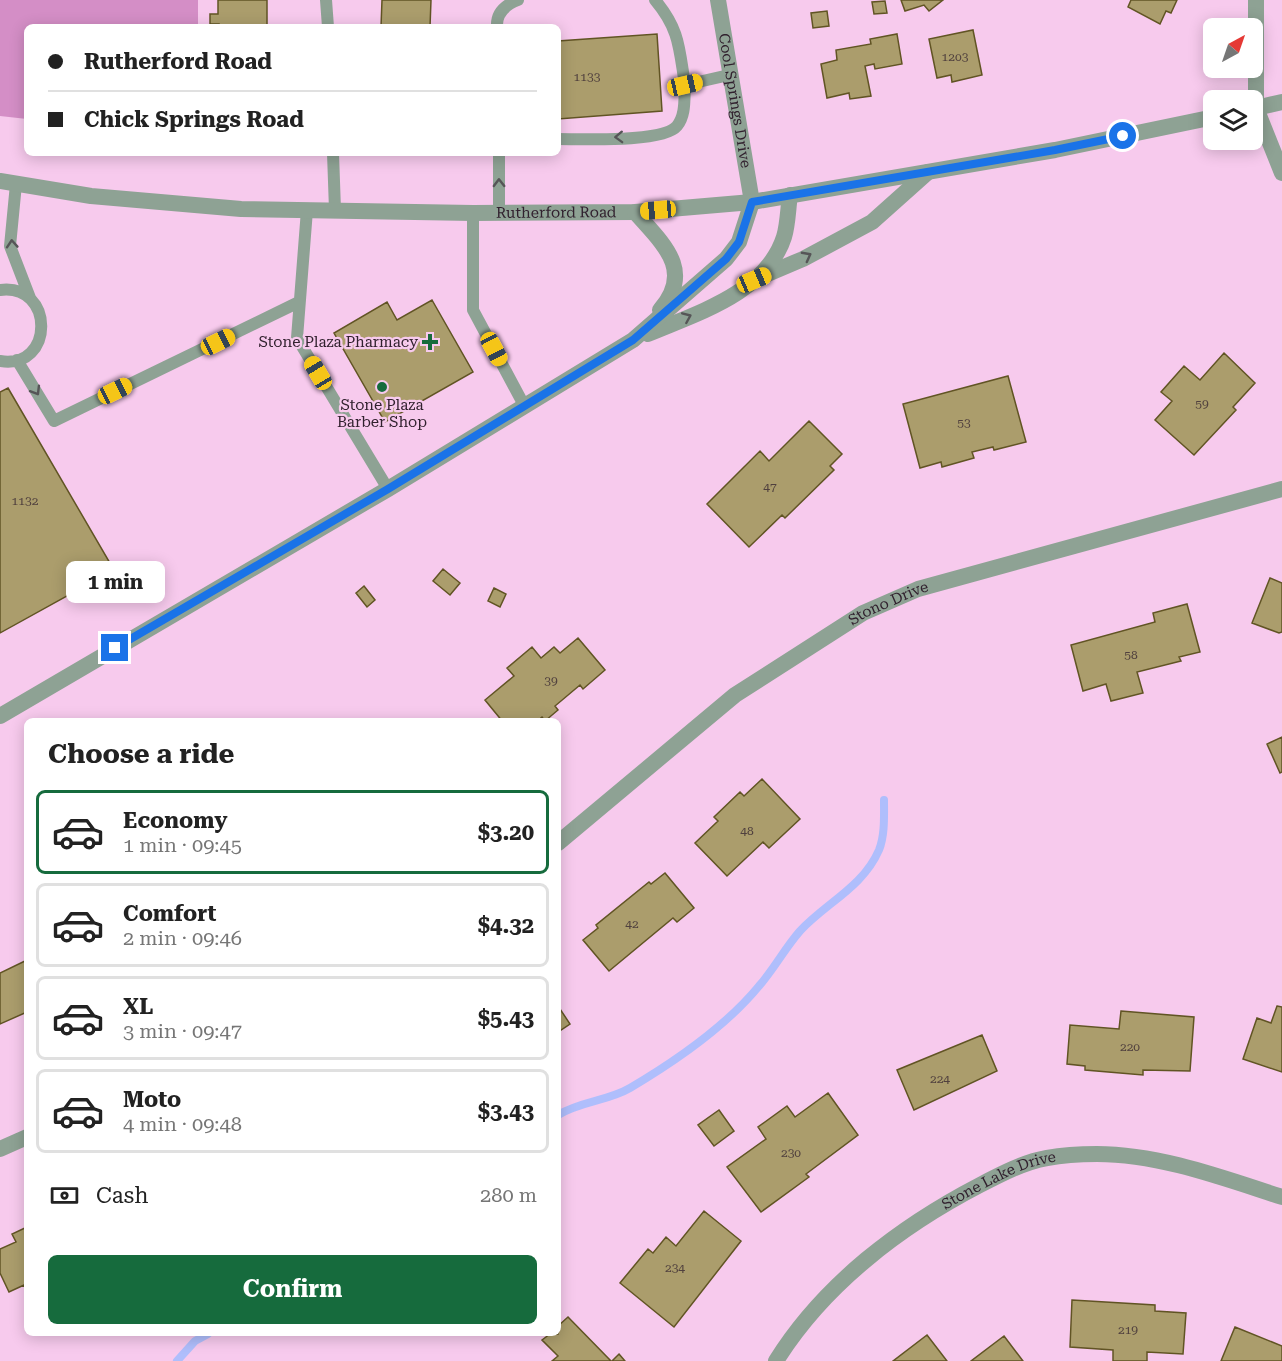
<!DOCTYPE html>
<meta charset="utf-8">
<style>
body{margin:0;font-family:"Roboto Serif",serif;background:#f2f2f2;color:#222;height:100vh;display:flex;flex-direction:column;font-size:22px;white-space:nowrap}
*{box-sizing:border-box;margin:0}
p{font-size:20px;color:#767676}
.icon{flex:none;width:33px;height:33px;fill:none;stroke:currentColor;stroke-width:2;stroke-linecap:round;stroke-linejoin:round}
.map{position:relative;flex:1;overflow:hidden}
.panel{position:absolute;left:24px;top:718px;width:537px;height:618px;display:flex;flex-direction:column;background:#fff;border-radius:9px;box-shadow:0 3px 15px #0003}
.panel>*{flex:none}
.top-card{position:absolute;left:24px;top:24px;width:537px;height:132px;border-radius:9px;box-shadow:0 3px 15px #0003;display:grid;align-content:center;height:132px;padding:0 24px;background:#fff}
.needle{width:39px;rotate:40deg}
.buttons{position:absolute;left:1203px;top:18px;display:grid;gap:12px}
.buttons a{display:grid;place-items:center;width:60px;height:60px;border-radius:9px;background:#fff;box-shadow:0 3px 15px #0003;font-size:30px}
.end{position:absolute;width:27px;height:27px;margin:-14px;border:8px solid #1a73e8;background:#fff;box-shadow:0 0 0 3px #fff}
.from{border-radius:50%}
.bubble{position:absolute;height:42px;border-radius:9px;background:#fff;box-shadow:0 3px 15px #0003;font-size:20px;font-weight:700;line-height:42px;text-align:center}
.car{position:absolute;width:18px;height:36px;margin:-18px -9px;border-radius:8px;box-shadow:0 0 4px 2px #0007;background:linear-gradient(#f5c518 24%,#345 0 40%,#f5c518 0 76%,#345 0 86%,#f5c518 0)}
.top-card b{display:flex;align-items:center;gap:21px;height:57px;font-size:22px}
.top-card b+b{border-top:2px solid #e0e0e0}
.top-card i{width:15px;height:15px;background:#222}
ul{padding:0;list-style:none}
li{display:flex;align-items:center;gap:18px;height:84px;margin:0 12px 9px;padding:0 12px;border:3px solid #e0e0e0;border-radius:9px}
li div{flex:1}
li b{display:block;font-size:22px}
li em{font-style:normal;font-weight:700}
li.selected{border-color:#166b3d}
li>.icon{width:54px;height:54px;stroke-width:1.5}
h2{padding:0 24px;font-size:27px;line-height:72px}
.pay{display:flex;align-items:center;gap:15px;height:66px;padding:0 24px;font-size:22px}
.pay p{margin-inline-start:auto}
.primary-button{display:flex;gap:12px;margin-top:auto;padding:12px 24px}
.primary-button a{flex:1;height:69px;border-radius:9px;background:#166b3d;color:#fff;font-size:24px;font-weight:700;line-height:69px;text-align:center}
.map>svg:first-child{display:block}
.forest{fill:#d48ec6}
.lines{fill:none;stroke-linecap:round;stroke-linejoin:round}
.stream{stroke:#afbefc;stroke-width:8}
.building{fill:#ab9d6c;stroke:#615424;stroke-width:1.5}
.service{stroke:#8ea294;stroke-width:12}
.minor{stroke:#8ea294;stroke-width:16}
.tertiary{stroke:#8ea294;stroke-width:16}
.oneway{stroke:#565557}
.route{stroke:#1a73e8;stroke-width:8}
.poi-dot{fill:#166b3d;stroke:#f7caed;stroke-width:2}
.labels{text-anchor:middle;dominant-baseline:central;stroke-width:4.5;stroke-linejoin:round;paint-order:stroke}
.number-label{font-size:12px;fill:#50403e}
.street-label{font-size:15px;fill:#31212e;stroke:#f7caed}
.poi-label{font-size:15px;fill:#31212e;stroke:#f7caed;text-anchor:end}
</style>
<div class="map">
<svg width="1282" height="1361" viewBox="0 0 1282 1361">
<rect width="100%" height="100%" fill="#f7caed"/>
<path class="forest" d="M0 0H198V27H27V119L0 116Z"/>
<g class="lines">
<path class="stream" d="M558 1115C581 1101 608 1101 630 1088 674 1062 727 1025 759 986 774 969 785 948 800 931 826 903 863 887 879 850 885 835 884 816 884 800
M177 1361 195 1341 208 1334"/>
</g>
<path class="building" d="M218 0H267V27H219V24H210V14H218Z
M382 0H431L430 27H381Z
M901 0H943L929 11 924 5 905 11Z
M1131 0H1177L1171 13 1166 11 1160 24 1128 7Z
M885 1 887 13 874 14 872 2Z
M827 11 829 26 813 28 811 13Z
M973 30 982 75 952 82 951 75 937 78 929 39Z
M657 34 662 111 558 119V41Z
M897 34 902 64 875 69 874 64 865 66 871 96 850 99 849 93 827 98 821 64 837 60 836 50 871 44 870 39Z
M432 300 473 372 385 422 334 333 387 302 397 320Z
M1224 353 1255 383 1233 407 1236 410 1194 455 1155 420 1172 401 1161 392 1184 366 1200 380Z
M1008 376 1026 442 994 450 993 447 972 452 974 458 942 467 941 462 920 468 903 404Z
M8 388 114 570 0 633V392Z
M809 421 842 454 830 466 834 470 785 518 782 515 749 547 707 504 760 451 769 461Z
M443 569 460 583 450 595 433 581Z
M1270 578 1282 583V632L1279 633 1252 623Z
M364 586 375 600 367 607 356 593Z
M494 588 506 594 500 607 488 601Z
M1187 604 1200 652 1179 657 1181 661 1137 672 1143 693 1111 701 1106 684 1083 691 1071 645 1155 622 1153 613Z
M578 638 605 670 583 689 580 685 555 706 558 710 545 721 542 717 536 722H503L485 700 514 676 507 668 532 647 541 658 554 647 560 653Z
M1282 737V772L1280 773 1267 744Z
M762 779 800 819 769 848 763 842 727 876 695 843 718 821 714 817 740 792 744 796Z
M665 873 694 908 677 922 673 918 609 971 583 940 598 928 596 925 649 882 651 884Z
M27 960V1012L0 1024V973Z
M558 1006 570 1024 558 1032Z
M1277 1006 1282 1007V1072L1243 1059 1257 1018 1271 1023Z
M1121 1011 1194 1017 1190 1071 1143 1070V1075L1085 1070V1066L1067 1064 1070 1025 1119 1029Z
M982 1035 997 1071 914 1110 897 1070Z
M828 1093 858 1135 806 1174 809 1177 761 1212 727 1167 766 1139 758 1127 787 1106 795 1117Z
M719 1110 734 1131 714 1146 698 1125Z
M704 1211 741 1241 674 1327 620 1283 648 1249 653 1253 666 1237 676 1246Z
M27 1227V1291L24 1285 9 1292 0 1273V1249L16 1242 12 1234Z
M1072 1300 1155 1305V1311L1186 1313 1183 1354 1147 1352V1361H1113V1350L1070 1347Z
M568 1317 611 1361H552L558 1356 542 1340 550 1334H558V1326Z
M1235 1327 1282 1346V1361H1221Z
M927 1335 947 1361H893Z
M1004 1336 1023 1361H971Z
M619 1354 625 1361H612Z"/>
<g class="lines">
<path class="service" d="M326 0 328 27
M655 0C680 30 679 48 685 85L729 75
M497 27C496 13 505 5 518 0
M558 139C582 139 663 143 677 126 686 115 684 99 685 85
M333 153 335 210
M499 153V213
M16 184 10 246 30 298
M307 210 297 338 388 489
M473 213V310L525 407
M0 290C55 283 55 370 0 361
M17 360 54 421 299 302"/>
<g class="minor">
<path id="s1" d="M718 0 752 202"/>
<path d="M1256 0V108L1282 173"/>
<path id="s2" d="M558 843 735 695 863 613 918 589 1282 489"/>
<path d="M0 1149 27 1137"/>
<path id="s3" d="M776 1361C824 1284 901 1226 980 1185 1001 1174 1024 1162 1047 1158 1063 1155 1081 1154 1097 1154 1159 1154 1223 1178 1282 1197"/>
</g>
<g class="tertiary">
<path d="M1252 109 1282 102"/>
<path id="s4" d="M0 181 91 196 241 209 473 213 635 212 752 202 1055 150 1214 117"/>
<path d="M635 212C662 243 695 270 660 310"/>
<path d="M758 278 803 259 872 222 928 172"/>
<path d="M648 334C697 313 766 293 784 237 788 224 788 208 790 195"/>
<path d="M0 716 388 489 633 340 726 259 739 242 752 202"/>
</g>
</g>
<defs><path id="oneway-chevron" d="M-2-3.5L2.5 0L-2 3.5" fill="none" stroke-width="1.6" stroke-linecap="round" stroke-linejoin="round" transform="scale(1.5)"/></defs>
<g class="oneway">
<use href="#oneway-chevron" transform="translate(619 137) rotate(178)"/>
<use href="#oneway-chevron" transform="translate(499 183) rotate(-91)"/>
<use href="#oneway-chevron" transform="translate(12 244) rotate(-94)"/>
<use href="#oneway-chevron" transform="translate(807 256) rotate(-28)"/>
<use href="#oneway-chevron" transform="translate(687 317) rotate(-23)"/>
<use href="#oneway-chevron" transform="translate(36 391) rotate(59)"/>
</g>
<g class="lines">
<path class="route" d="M115 648 388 489 633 340 726 259 739 242 752 202 1055 150 1123 136"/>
</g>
<g class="poi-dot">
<path d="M427 333h6v6h6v6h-6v6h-6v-6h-6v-6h6z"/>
<circle cx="382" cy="387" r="6"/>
</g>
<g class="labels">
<g class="number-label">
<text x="955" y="57">1203</text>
<text x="587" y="77">1133</text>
<text x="1202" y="404">59</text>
<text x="964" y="423">53</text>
<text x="770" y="487">47</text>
<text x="25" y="501">1132</text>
<text x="1131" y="655">58</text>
<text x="551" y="681">39</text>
<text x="747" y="831">48</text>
<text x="632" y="924">42</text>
<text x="1130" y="1047">220</text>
<text x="940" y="1079">224</text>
<text x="791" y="1153">230</text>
<text x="675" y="1268">234</text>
<text x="1128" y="1330">219</text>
</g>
<g class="street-label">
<text stroke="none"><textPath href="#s1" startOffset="102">Cool Springs Drive</textPath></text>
<text stroke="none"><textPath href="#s4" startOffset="558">Rutherford Road</textPath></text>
<text stroke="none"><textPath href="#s2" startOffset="410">Stono Drive</textPath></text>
<text stroke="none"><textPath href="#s3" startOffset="292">Stone Lake Drive</textPath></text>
</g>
<g class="poi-label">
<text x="418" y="342">Stone Plaza Pharmacy</text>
<text x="382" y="405" text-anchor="middle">Stone Plaza<tspan x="382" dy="17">Barber Shop</tspan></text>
</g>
</g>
</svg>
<div class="buttons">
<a><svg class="needle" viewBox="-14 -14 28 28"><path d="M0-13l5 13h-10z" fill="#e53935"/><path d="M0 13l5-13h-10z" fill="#767676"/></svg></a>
<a><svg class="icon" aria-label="layers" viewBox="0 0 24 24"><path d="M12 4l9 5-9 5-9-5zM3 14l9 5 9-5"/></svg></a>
</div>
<i class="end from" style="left:1123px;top:136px"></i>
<i class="end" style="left:115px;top:648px"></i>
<div class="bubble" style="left:66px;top:561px;width:99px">1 min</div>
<i class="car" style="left:685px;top:85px;rotate:77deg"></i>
<i class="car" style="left:658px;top:210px;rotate:265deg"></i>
<i class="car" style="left:754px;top:280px;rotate:67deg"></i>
<i class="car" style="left:218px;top:342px;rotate:64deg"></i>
<i class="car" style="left:494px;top:349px;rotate:152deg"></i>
<i class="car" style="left:318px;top:373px;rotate:329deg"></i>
<i class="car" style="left:115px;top:391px;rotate:64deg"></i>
<div class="top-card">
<b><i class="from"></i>Rutherford Road</b>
<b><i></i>Chick Springs Road</b>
</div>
<section class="panel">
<h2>Choose a ride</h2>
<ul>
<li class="selected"><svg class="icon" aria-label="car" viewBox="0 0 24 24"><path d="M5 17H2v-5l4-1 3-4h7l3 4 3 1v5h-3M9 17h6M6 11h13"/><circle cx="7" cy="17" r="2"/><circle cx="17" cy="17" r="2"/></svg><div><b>Economy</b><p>1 min · 09:45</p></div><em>$3.20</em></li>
<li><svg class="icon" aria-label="car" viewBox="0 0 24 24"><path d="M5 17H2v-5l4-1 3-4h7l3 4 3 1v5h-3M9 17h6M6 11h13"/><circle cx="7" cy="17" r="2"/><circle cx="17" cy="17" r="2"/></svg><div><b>Comfort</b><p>2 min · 09:46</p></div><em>$4.32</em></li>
<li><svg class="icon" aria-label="car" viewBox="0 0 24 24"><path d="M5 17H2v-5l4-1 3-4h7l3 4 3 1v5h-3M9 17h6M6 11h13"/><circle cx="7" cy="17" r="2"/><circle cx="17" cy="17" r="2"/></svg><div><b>XL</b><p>3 min · 09:47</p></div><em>$5.43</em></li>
<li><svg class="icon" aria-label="car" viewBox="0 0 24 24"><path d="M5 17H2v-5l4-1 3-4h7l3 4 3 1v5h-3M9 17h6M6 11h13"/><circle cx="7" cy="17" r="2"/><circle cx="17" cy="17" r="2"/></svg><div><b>Moto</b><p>4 min · 09:48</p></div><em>$3.43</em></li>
</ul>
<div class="pay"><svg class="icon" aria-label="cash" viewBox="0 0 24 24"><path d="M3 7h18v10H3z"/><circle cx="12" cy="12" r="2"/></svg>Cash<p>280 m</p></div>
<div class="primary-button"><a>Confirm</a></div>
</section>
</div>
